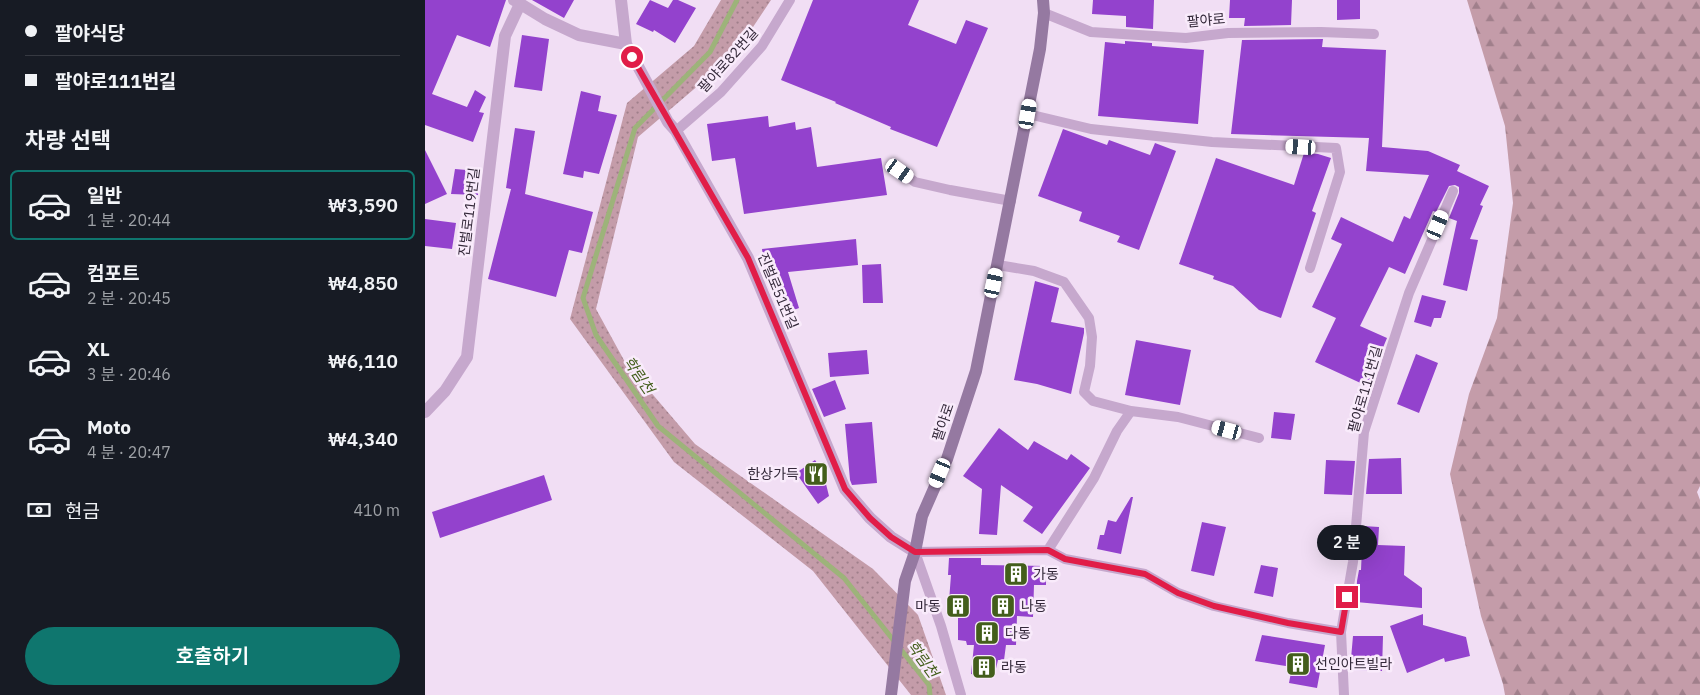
<!DOCTYPE html>
<html lang="ko">
<meta charset="utf-8">
<style>
body{margin:0;font-family:"IBM Plex Sans","Noto Sans KR",sans-serif;background:#242831;color:#f1f3f6;height:100vh;display:flex;flex-direction:column;font-size:19px;white-space:nowrap}
*{box-sizing:border-box;margin:0}
p{font-size:16px;color:#9ea1a6}
.icon{flex:none;width:28px;height:28px;fill:none;stroke:currentColor;stroke-width:2;stroke-linecap:round;stroke-linejoin:round}
.map{position:relative;flex:1;overflow:hidden}
.side{display:flex;flex-direction:column;background:#171b24;width:425px}
.side>*{flex:none}
.hud{display:grid;align-content:center;height:110px;padding:0 25px;background:#171b24}
.end{position:absolute;width:22px;height:22px;margin:-11px;border:6px solid #e11d48;background:#fff;box-shadow:0 0 0 2px #fff}
.from{border-radius:50%}
.bubble{position:absolute;height:35px;border-radius:18px;background:#171b24;box-shadow:0 5px 20px #0002;font-size:16px;font-weight:600;line-height:35px;text-align:center}
.car{position:absolute;width:15px;height:30px;margin:-15px -8px;border-radius:6px;box-shadow:0 0 4px 1px #0007;background:linear-gradient(#fff 24%,#345 0 40%,#fff 0 76%,#345 0 86%,#fff 0)}
.hud b{display:flex;align-items:center;gap:18px;height:48px;font-size:19px}
.hud b+b{border-top:1px solid #363941}
.hud i{width:12px;height:12px;background:#f1f3f6}
ul{padding:0;list-style:none}
li{display:flex;align-items:center;gap:15px;height:70px;margin:0 10px 8px;padding:0 15px;border:2px solid transparent;border-radius:8px}
li div{flex:1}
li b{display:block;font-size:19px}
li em{font-style:normal;font-weight:600}
li.current{border-color:#0f766e}
li>.icon{width:45px;height:45px;stroke-width:1.5}
h2{padding:0 25px;font-size:22px;line-height:60px}
.pay{display:flex;align-items:center;gap:12px;height:55px;padding:0 25px;font-size:19px}
.pay p{margin-inline-start:auto}
.action{display:flex;gap:10px;margin-top:auto;padding:10px 25px}
.action a{flex:1;height:58px;border-radius:30px;background:#0f766e;color:#fff;font-size:20px;font-weight:600;line-height:58px;text-align:center}
main{display:flex;flex:1;min-height:0}
.map>svg:first-child{display:block}
.grass{fill:url(#grass-dots)}
.forest{fill:url(#forest-firs)}
.lines{fill:none;stroke-linecap:round;stroke-linejoin:round}
.stream{stroke:#9db37a;stroke-width:5}
.building{fill:#9342cd}
.lane{stroke:#c6a8cd;stroke-width:10}
.street{stroke:#c6a8cd;stroke-width:12}
.secondary{stroke:#9579a1;stroke-width:12}
.route{stroke:#e11d48;stroke-width:6}
.labels{text-anchor:middle;dominant-baseline:central;stroke-width:5;stroke-linejoin:round;paint-order:stroke}
.street-label{font-size:14px;fill:#34293a;stroke:#f9ebfb}
.poi-label{font-size:14px;fill:#34293a;stroke:#f9ebfb;text-anchor:start}
.water-label{font-size:15px;font-style:italic;fill:#435e1b;stroke:#f9ebfb}
</style>
<main>
<section class="side">
<div class="hud">
<b><i class="from"></i>팔야식당</b>
<b><i></i>팔야로111번길</b>
</div>
<h2>차량 선택</h2>
<ul>
<li class="current"><svg class="icon" aria-label="car" viewBox="0 0 24 24"><path d="M5 17H2v-5l4-1 3-4h7l3 4 3 1v5h-3M9 17h6M6 11h13"/><circle cx="7" cy="17" r="2"/><circle cx="17" cy="17" r="2"/></svg><div><b>일반</b><p>1 분 · 20:44</p></div><em>₩3,590</em></li>
<li><svg class="icon" aria-label="car" viewBox="0 0 24 24"><path d="M5 17H2v-5l4-1 3-4h7l3 4 3 1v5h-3M9 17h6M6 11h13"/><circle cx="7" cy="17" r="2"/><circle cx="17" cy="17" r="2"/></svg><div><b>컴포트</b><p>2 분 · 20:45</p></div><em>₩4,850</em></li>
<li><svg class="icon" aria-label="car" viewBox="0 0 24 24"><path d="M5 17H2v-5l4-1 3-4h7l3 4 3 1v5h-3M9 17h6M6 11h13"/><circle cx="7" cy="17" r="2"/><circle cx="17" cy="17" r="2"/></svg><div><b>XL</b><p>3 분 · 20:46</p></div><em>₩6,110</em></li>
<li><svg class="icon" aria-label="car" viewBox="0 0 24 24"><path d="M5 17H2v-5l4-1 3-4h7l3 4 3 1v5h-3M9 17h6M6 11h13"/><circle cx="7" cy="17" r="2"/><circle cx="17" cy="17" r="2"/></svg><div><b>Moto</b><p>4 분 · 20:47</p></div><em>₩4,340</em></li>
</ul>
<div class="pay"><svg class="icon" aria-label="cash" viewBox="0 0 24 24"><path d="M3 7h18v10H3z"/><circle cx="12" cy="12" r="2"/></svg>현금<p>410 m</p></div>
<div class="action"><a>호출하기</a></div>
</section>
<div class="map">
<svg width="1275" height="695" viewBox="0 0 1275 695">
<defs>
<pattern id="grass-dots" width="8" height="8" patternUnits="userSpaceOnUse" patternTransform="scale(1.25)"><rect width="8" height="8" fill="#c49ca9"/><path d="M2 2h.1M6 6h.1" fill="none" stroke="#a07f8b" stroke-width="1.8" stroke-linecap="round"/></pattern>
<pattern id="forest-firs" width="22" height="20" patternUnits="userSpaceOnUse" patternTransform="scale(1.25)"><rect width="22" height="20" fill="#c49ca9"/><path d="M5 1l3.5 6h-7zM16 11l3.5 6h-7z" fill="#a07f8b"/></pattern>
</defs>
<rect width="100%" height="100%" fill="#f1def4"/>
<path class="grass" d="M296 0H346L310 54 213 137 171 309 200 362 270 444 448 569 493 615 521 695H486L388 571 249 462 145 319 202 103 269 46Z"/>
<path class="forest" d="M1042 0H1275V486L1272 492 1275 500V695H1080L1078 684 1056 616 1025 474 1044 394 1072 318 1088 203 1080 126Z"/>
<g class="lines">
<path class="stream" d="M312 0 285 52 210 128 158 298 171 335 233 426 419 578 504 685 505 695"/>
</g>
<path class="building" d="M0 0H81L65 47 32 35 7 94 42 107 50 90 61 97 54 112 59 113 48 142 0 125Z
M107 0H149L139 18Z
M225 0 243 8 248 0H253L271 8 250 43 229 30 228 32 211 24Z
M388 0H494L483 25 531 44 541 20 563 28 512 147 465 129 466 127 410 103 411 102 356 80Z
M668 0H729L728 29 701 27V16L667 14Z
M805 0H867L866 25 819 26 820 18H804Z
M912 0H935V19L912 20Z
M97 35 124 39 117 91 89 87Z
M898 39 897 47 961 50 957 147 1003 151 1035 165 1032 171 1064 186 1055 205 1058 206 1045 239 1053 240 1042 291 1018 285 1032 221 1024 218 1034 193V187L1030 185 1024 186 1011 212 1008 211 980 274 964 267 935 326 962 338 942 386 890 362 911 318 887 307 917 244 906 239 916 217 968 242 979 216 985 219 1004 175 941 171 944 138 806 134 817 40Z
M700 41 727 43V46L779 50 773 124 673 116 680 42 700 44Z
M156 91 176 96 173 111 192 115 174 174 159 171 158 178 138 174Z
M343 116 344 127 370 122 371 130 386 127 392 167 456 158 462 195 319 214 310 158 287 161 282 124Z
M90 128 110 131 100 194 168 212 157 253 144 250 131 297 63 279 86 189 81 188Z
M638 129 682 145 684 140 725 155 730 143 751 151 714 250 692 242 695 236 654 221 657 212 613 196Z
M0 150 22 194 0 204Z
M879 153 893 154 906 158 887 211 891 213 856 318 834 310 808 286 788 279 789 276 754 264 791 158 869 185Z
M30 169 53 171V195L26 194Z
M0 219 31 223 27 249 0 246Z
M431 239 433 265 363 272 374 308 356 315 342 275H340L337 249Z
M456 264 458 303H438L437 265Z
M610 281 634 288 626 322 659 328V333L646 394 612 384 589 380Z
M997 295 1021 301 1016 318H1009L1006 327 989 322Z
M711 340 766 350 755 405 700 395Z
M442 350 444 374 405 377 403 353Z
M991 354 1013 363 994 413 972 404Z
M410 380 421 409 399 417 387 389Z
M849 412 870 414 866 440 846 438Z
M447 422 452 483 427 485 425 480 420 424Z
M574 428 603 450 609 441 642 460 646 454 665 468 617 534 598 521 608 507 576 485 572 535 554 534 557 489 538 476Z
M976 458 977 494H941L944 459Z
M390 460 398 472 404 496 393 504 371 473Z
M901 460 930 461 927 495 899 494Z
M119 475 127 500 15 538 7 512Z
M706 497H708L696 554 672 549 675 535H679L683 520 691 522Z
M777 522 801 527 789 576 766 571Z
M938 526 954 527 953 545 980 546 979 575 997 588V608L931 602 932 581 934 570H936Z
M524 558H556V565L621 566V585H609L608 617 592 616 591 645H581L579 660H573L569 677 546 674 549 645H542L541 641 533 640V615L530 614 531 610H526L527 601H524L526 575H523Z
M836 565 853 568 848 597 829 593Z
M998 614V625L1041 637 1045 656 1020 662 1019 658 982 673 965 626Z
M837 635 900 645 892 688 864 683 867 667 830 661Z
M928 636H958L957 671 925 670Z"/>
<g class="lines">
<path class="lane" d="M619 13 666 32 761 38 803 33 896 32 949 34
M603 114 666 129 787 142 911 148 915 172 885 268
M251 131 296 92 337 46 365 0
M475 171 490 182 525 190 586 201
M573 265 609 271 639 282 664 318 667 337 665 366 659 392 668 401 706 411
M623 550 669 478 692 431 706 411 753 417 834 438
M536 695 516 626 490 552 623 550 640 559 720 574 753 593 789 606 863 623 916 632
M919 695 916 632 928 562 939 432 984 293 1028 191"/>
<path class="street" d="M89 0 120 19 154 35 201 44
M196 0 201 44 243 122 251 131 323 258 420 489 445 518 466 537 490 552
M0 412 20 391 42 357 80 36 95 4"/>
<path class="secondary" d="M466 695 480 581 490 552 497 516 522 459 551 371 615 49 619 13 618 0"/>
</g>
<g class="lines">
<path class="route" d="M207 57 323 258 420 489 445 518 466 537 490 552 623 550 640 559 720 574 753 593 789 606 863 623 916 632 922 597"/>
</g>
<defs>
<symbol id="restaurant-square" viewBox="-11 -11 22 22"><rect x="-9" y="-9" width="18" height="18" rx="4" fill="#435e1b" stroke="#f9ebfb"/><path d="M-5-6h1v4h1v-4h1v4h1v-4h1v5L-1.5 .5V6h-2V.5L-5-1ZM5-6V6H3V1.5H1.5Q1.5-4 5-6Z" fill="#fff"/></symbol>
<symbol id="building-square" viewBox="-11 -11 22 22"><rect x="-9" y="-9" width="18" height="18" rx="4" fill="#435e1b" stroke="#f9ebfb"/><path d="M-4-6H4V6H1V3H-1V6H-4ZM-2.5-4.3h1.7v1.8h-1.7ZM.8-4.3h1.7v1.8H.8ZM-2.5-1h1.7V.8h-1.7ZM.8-1h1.7V.8H.8Z" fill="#fff"/></symbol>
</defs>
<g fill-rule="evenodd">
<use href="#restaurant-square" x="377" y="460" width="28" height="28"/>
<use href="#building-square" x="577" y="560" width="28" height="28"/>
<use href="#building-square" x="519" y="592" width="28" height="28"/>
<use href="#building-square" x="564" y="592" width="28" height="28"/>
<use href="#building-square" x="548" y="619" width="28" height="28"/>
<use href="#building-square" x="859" y="650" width="28" height="28"/>
<use href="#building-square" x="545" y="653" width="28" height="28"/>
</g>
<g class="labels">
<g class="street-label">
<text transform="translate(781 20) rotate(-5)">팔야로</text>
<text transform="translate(303 60) rotate(-48)">팔야로82번길</text>
<text transform="translate(44 212) rotate(-83)">진벌로119번길</text>
<text transform="translate(353 291) rotate(67)">진벌로51번길</text>
<text transform="translate(940 389) rotate(-74)">팔야로111번길</text>
<text transform="translate(518 422) rotate(-71)">팔야로</text>
</g>
<g class="poi-label">
<text x="374" y="474" text-anchor="end">한상가득</text>
<text x="608" y="574">가동</text>
<text x="516" y="606" text-anchor="end">마동</text>
<text x="596" y="606">나동</text>
<text x="580" y="633">다동</text>
<text x="890" y="664">선인아트빌라</text>
<text x="576" y="667">라동</text>
</g>
<g class="water-label">
<text transform="translate(214 375) rotate(56)">학림천</text>
<text transform="translate(498 659) rotate(54)">학림천</text>
</g>
</g>
</svg>
<i class="end from" style="left:207px;top:57px"></i>
<i class="end" style="left:922px;top:597px"></i>
<div class="bubble" style="left:892px;top:525px;width:60px">2 분</div>
<i class="car" style="left:603px;top:114px;rotate:10deg"></i>
<i class="car" style="left:876px;top:147px;rotate:273deg"></i>
<i class="car" style="left:475px;top:171px;rotate:125deg"></i>
<i class="car" style="left:1013px;top:225px;rotate:23deg"></i>
<i class="car" style="left:569px;top:283px;rotate:12deg"></i>
<i class="car" style="left:802px;top:430px;rotate:285deg"></i>
<i class="car" style="left:515px;top:473px;rotate:203deg"></i>
</div>
</main>
